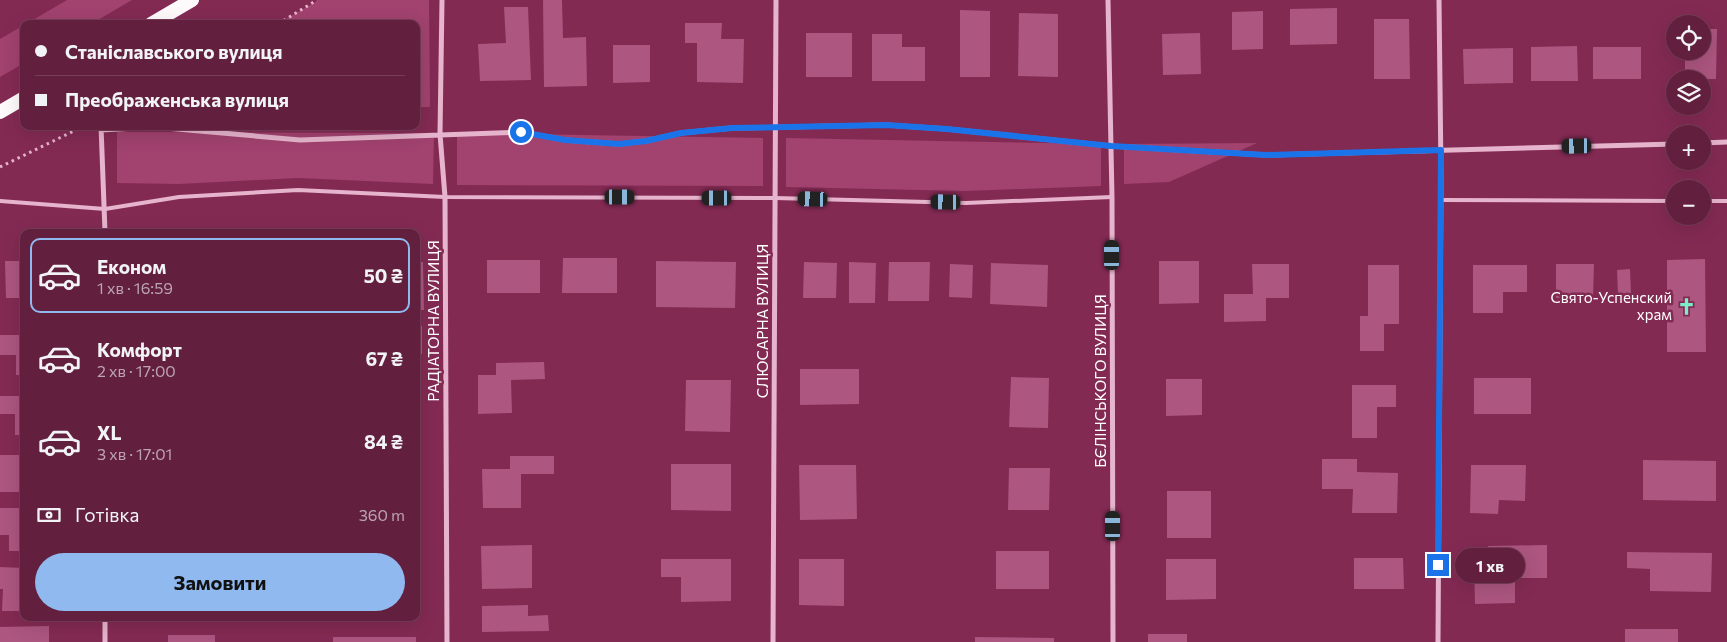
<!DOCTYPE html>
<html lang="uk">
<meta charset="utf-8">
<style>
body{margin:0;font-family:Commissioner,sans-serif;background:#6b2d49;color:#f1f3f6;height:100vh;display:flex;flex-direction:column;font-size:19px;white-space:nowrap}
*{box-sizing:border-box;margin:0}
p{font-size:16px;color:#bba3b0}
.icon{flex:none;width:28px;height:28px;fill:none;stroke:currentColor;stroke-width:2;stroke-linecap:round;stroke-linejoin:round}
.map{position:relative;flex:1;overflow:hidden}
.panel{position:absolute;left:20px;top:229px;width:400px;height:392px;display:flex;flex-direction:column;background:#62203e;border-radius:10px;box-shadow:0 5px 20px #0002,0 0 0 1px #763e58}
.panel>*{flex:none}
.hud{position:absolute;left:20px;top:20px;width:400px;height:110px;border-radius:10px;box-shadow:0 5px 20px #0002,0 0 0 1px #763e58;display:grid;align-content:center;height:110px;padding:0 15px;background:#62203e}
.tools{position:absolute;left:1666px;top:15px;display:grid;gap:10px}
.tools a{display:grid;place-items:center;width:45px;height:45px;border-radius:50%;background:#62203e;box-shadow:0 5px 20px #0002,0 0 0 1px #763e58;font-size:25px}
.end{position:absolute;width:22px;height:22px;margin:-11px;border:6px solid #1a73e8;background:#fff;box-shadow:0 0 0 2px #fff}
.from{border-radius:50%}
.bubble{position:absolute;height:35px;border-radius:18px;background:#62203e;box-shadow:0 5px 20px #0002,0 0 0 1px #763e58;font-size:16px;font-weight:700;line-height:35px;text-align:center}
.car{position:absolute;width:15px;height:30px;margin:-15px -8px;border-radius:6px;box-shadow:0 0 4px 1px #0007;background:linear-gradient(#222 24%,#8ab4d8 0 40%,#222 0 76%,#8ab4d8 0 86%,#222 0)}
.hud b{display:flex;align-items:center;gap:18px;height:48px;font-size:19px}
.hud b+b{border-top:1px solid #763e58}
.hud i{width:12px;height:12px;background:#f1f3f6}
ul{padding:9px 0 0;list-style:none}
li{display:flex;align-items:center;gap:15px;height:75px;margin:0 10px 8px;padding:0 5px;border:2px solid transparent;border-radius:10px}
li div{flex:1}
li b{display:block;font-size:19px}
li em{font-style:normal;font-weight:700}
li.active{border-color:#90b9f0}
li>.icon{width:45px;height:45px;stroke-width:1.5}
.pay{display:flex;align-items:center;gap:12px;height:55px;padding:0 15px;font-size:19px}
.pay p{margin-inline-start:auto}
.action{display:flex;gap:10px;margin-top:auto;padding:10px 15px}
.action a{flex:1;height:58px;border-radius:30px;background:#90b9f0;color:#111;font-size:20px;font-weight:700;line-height:58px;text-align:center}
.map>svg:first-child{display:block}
.green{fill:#a1426f}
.building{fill:#ac5680}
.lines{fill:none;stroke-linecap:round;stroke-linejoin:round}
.path{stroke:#e6b4cc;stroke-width:3;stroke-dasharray:2.5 4;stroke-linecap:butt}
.service{stroke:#e6b4cc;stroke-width:4}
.minor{stroke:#e6b4cc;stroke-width:5}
.trunk{stroke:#fefafc;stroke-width:14}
.route{stroke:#1a73e8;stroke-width:6}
.labels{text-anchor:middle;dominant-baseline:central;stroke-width:5;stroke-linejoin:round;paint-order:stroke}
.poi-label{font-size:15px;fill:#fff;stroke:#832a53;text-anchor:end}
.street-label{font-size:15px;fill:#fff;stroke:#832a53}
</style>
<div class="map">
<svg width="1727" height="642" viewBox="0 0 1727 642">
<rect width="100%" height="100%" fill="#832a53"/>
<path class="green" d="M67 0H132L91 24H26Z
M319 0H429L430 107H416V24H277Z
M24 25V63L0 77V39Z
M117 132 434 133 433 184 298 178 179 184 117 183Z
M457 133 763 138V186L457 185Z
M786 138 1101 144V186L965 191 786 187Z
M1257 143 1169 182 1124 184V144Z"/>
<path class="building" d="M543 0H562L563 38 586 37 587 86 544 87Z
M504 7H528L531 80 480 81 478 44 506 43Z
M1337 8V44L1290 45V9Z
M960 10 990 11V77H960Z
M1263 11V49L1232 50V12Z
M1019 13 1058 14V77L1018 76Z
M1374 19H1409L1410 79H1374Z
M685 23H722L721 39H744L743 83 697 82V43H685Z
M1702 29H1717L1716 79H1685V51H1702Z
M806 33H852V77H806Z
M1200 33 1201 74 1163 75 1162 34Z
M872 34H902V47H925V81H872Z
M613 45H650V82L613 83Z
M1577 46 1578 81H1531V47Z
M1593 47H1641V79H1593Z
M1513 48V83L1464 84 1463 49Z
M563 258H617V293H562Z
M1705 259 1706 352H1667V260Z
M487 260H540V293H487Z
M5 261H24V298H6Z
M656 261 736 262 735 308 656 307Z
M1159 261H1199V303L1159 304Z
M416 262H423L424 310H416Z
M804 262 837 263 836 298H803Z
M849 262 876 263 875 303H849Z
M889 262H930L929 301H888Z
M991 263 1048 265 1047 307 990 304Z
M950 264 973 265 972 298 949 297Z
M1252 264H1289V298H1266V321L1224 322V294H1253Z
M1556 264H1594L1593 298H1556Z
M1368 265H1399V324H1384V351H1360V316H1368Z
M1473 265H1527V292H1503V313H1473Z
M1630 269 1631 293 1618 294 1617 270Z
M416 326H422V354H416Z
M0 335H24V375H16V355H0Z
M544 362 545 379 511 380 512 413 478 414V375H496V363Z
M800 369H859V404L800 405Z
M1011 377 1049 378 1048 428 1009 427Z
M1474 378H1531V414H1474Z
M1166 379H1202V415L1166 416Z
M686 380H731L730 432 685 431Z
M1352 385H1396V407H1377V438H1352Z
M0 396H24V435H15V414H0Z
M0 455H24V492H0Z
M510 456H554V474H521V508H483L482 469H510Z
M1322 459H1357V472L1398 473 1397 513H1352L1353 489H1322Z
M1643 460 1716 461V501L1643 500Z
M671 464H731V511L671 510Z
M799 465H856L857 519 800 520Z
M1471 465H1526L1525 501 1499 500 1498 514 1470 513Z
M1009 468H1050L1049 510H1008Z
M1167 491H1211V538H1167Z
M0 508H24V551H9V535H0Z
M532 545V588L482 589 481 546Z
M1547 545V578H1515V603L1475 604 1474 564H1488V546Z
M996 551H1049V589H996Z
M1627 552 1712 553 1711 592 1650 591V569L1627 568Z
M1354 558H1403L1404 589H1354Z
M661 559H731V601L681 602V577H661Z
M799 559H844V606L799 605Z
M1166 559H1216V599L1166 600Z
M0 567 24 568V611H2L3 589H0Z
M528 605V616L548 615 549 631 482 632V606Z
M49 626V642H0V627Z
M1625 629H1678V642H1625Z
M1148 634H1187V642H1148Z
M168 635H215V642H168Z
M333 637H416V642H333Z
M975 637 1054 638V642H975Z"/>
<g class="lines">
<path class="path" d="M278 24 317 0
M0 167 84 126"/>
<path class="service" d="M1441 200 1675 201
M0 201 105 209 179 197 298 190 445 197 775 198 966 203 1112 197
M1702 201H1727"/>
<path class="minor" d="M442 0 440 134 445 197 447 642
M1108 0 1112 197 1113 642
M101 126 105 232
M101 130 154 127 300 140 521 132 565 140 619 144 646 141 681 133 732 128 886 125 947 129 1111 146 1266 155 1675 144
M1702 143 1727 142
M105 618V642
M773 642 776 0
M1438 642 1441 174 1439 0"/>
<path class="trunk" d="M151 24 192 0
M0 112 24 98"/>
</g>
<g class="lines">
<path class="route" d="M521 132 565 140 619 144 646 141 681 133 732 128 886 125 947 129 1111 146 1266 155 1441 150 1438 565"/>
</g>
<defs>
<symbol id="church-bare" viewBox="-9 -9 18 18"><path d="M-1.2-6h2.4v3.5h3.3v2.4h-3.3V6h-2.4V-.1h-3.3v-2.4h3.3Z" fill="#7cecc9" stroke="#832a53" stroke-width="2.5" paint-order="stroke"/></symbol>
</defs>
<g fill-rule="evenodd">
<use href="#church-bare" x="1674" y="294" width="25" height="25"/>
</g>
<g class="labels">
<g class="poi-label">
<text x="1672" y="297">Свято-Успенский<tspan x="1672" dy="17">храм</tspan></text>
</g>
<g class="street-label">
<text transform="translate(433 321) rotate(-90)">РАДІАТОРНА ВУЛИЦЯ</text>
<text transform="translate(762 321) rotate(-90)">СЛЮСАРНА ВУЛИЦЯ</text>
<text transform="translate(1100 381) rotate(-90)">БЄЛІНСЬКОГО ВУЛИЦЯ</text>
</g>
</g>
</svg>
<div class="tools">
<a><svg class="icon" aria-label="locate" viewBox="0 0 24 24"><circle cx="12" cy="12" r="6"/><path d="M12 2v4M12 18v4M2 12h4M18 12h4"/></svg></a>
<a><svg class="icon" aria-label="layers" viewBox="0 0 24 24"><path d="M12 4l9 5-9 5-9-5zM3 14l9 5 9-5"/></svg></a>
<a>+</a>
<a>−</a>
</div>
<i class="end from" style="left:521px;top:132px"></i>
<i class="end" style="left:1438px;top:565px"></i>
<div class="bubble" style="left:1455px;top:548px;width:70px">1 хв</div>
<i class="car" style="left:1577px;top:146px;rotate:269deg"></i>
<i class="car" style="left:620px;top:197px;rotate:90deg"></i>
<i class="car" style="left:717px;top:198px;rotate:270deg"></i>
<i class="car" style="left:813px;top:199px;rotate:272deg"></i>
<i class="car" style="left:946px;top:202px;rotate:271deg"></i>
<i class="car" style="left:1112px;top:255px;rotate:0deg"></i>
<i class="car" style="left:1113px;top:526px;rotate:0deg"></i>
<div class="hud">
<b><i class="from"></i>Станіславського вулиця</b>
<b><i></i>Преображенська вулиця</b>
</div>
<section class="panel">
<ul>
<li class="active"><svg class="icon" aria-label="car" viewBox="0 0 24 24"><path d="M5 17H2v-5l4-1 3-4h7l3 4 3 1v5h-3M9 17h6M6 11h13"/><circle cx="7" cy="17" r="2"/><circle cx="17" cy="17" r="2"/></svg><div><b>Економ</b><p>1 хв · 16:59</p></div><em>50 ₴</em></li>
<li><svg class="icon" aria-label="car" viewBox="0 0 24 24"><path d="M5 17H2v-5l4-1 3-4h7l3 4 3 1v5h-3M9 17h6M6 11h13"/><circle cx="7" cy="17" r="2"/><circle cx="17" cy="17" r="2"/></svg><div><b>Комфорт</b><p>2 хв · 17:00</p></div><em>67 ₴</em></li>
<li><svg class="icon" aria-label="car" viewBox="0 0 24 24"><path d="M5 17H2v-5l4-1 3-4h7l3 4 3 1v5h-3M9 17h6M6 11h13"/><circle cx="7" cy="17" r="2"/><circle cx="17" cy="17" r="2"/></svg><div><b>XL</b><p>3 хв · 17:01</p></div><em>84 ₴</em></li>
</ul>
<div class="pay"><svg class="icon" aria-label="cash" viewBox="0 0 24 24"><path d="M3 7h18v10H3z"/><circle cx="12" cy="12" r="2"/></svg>Готівка<p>360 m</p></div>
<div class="action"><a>Замовити</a></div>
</section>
</div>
